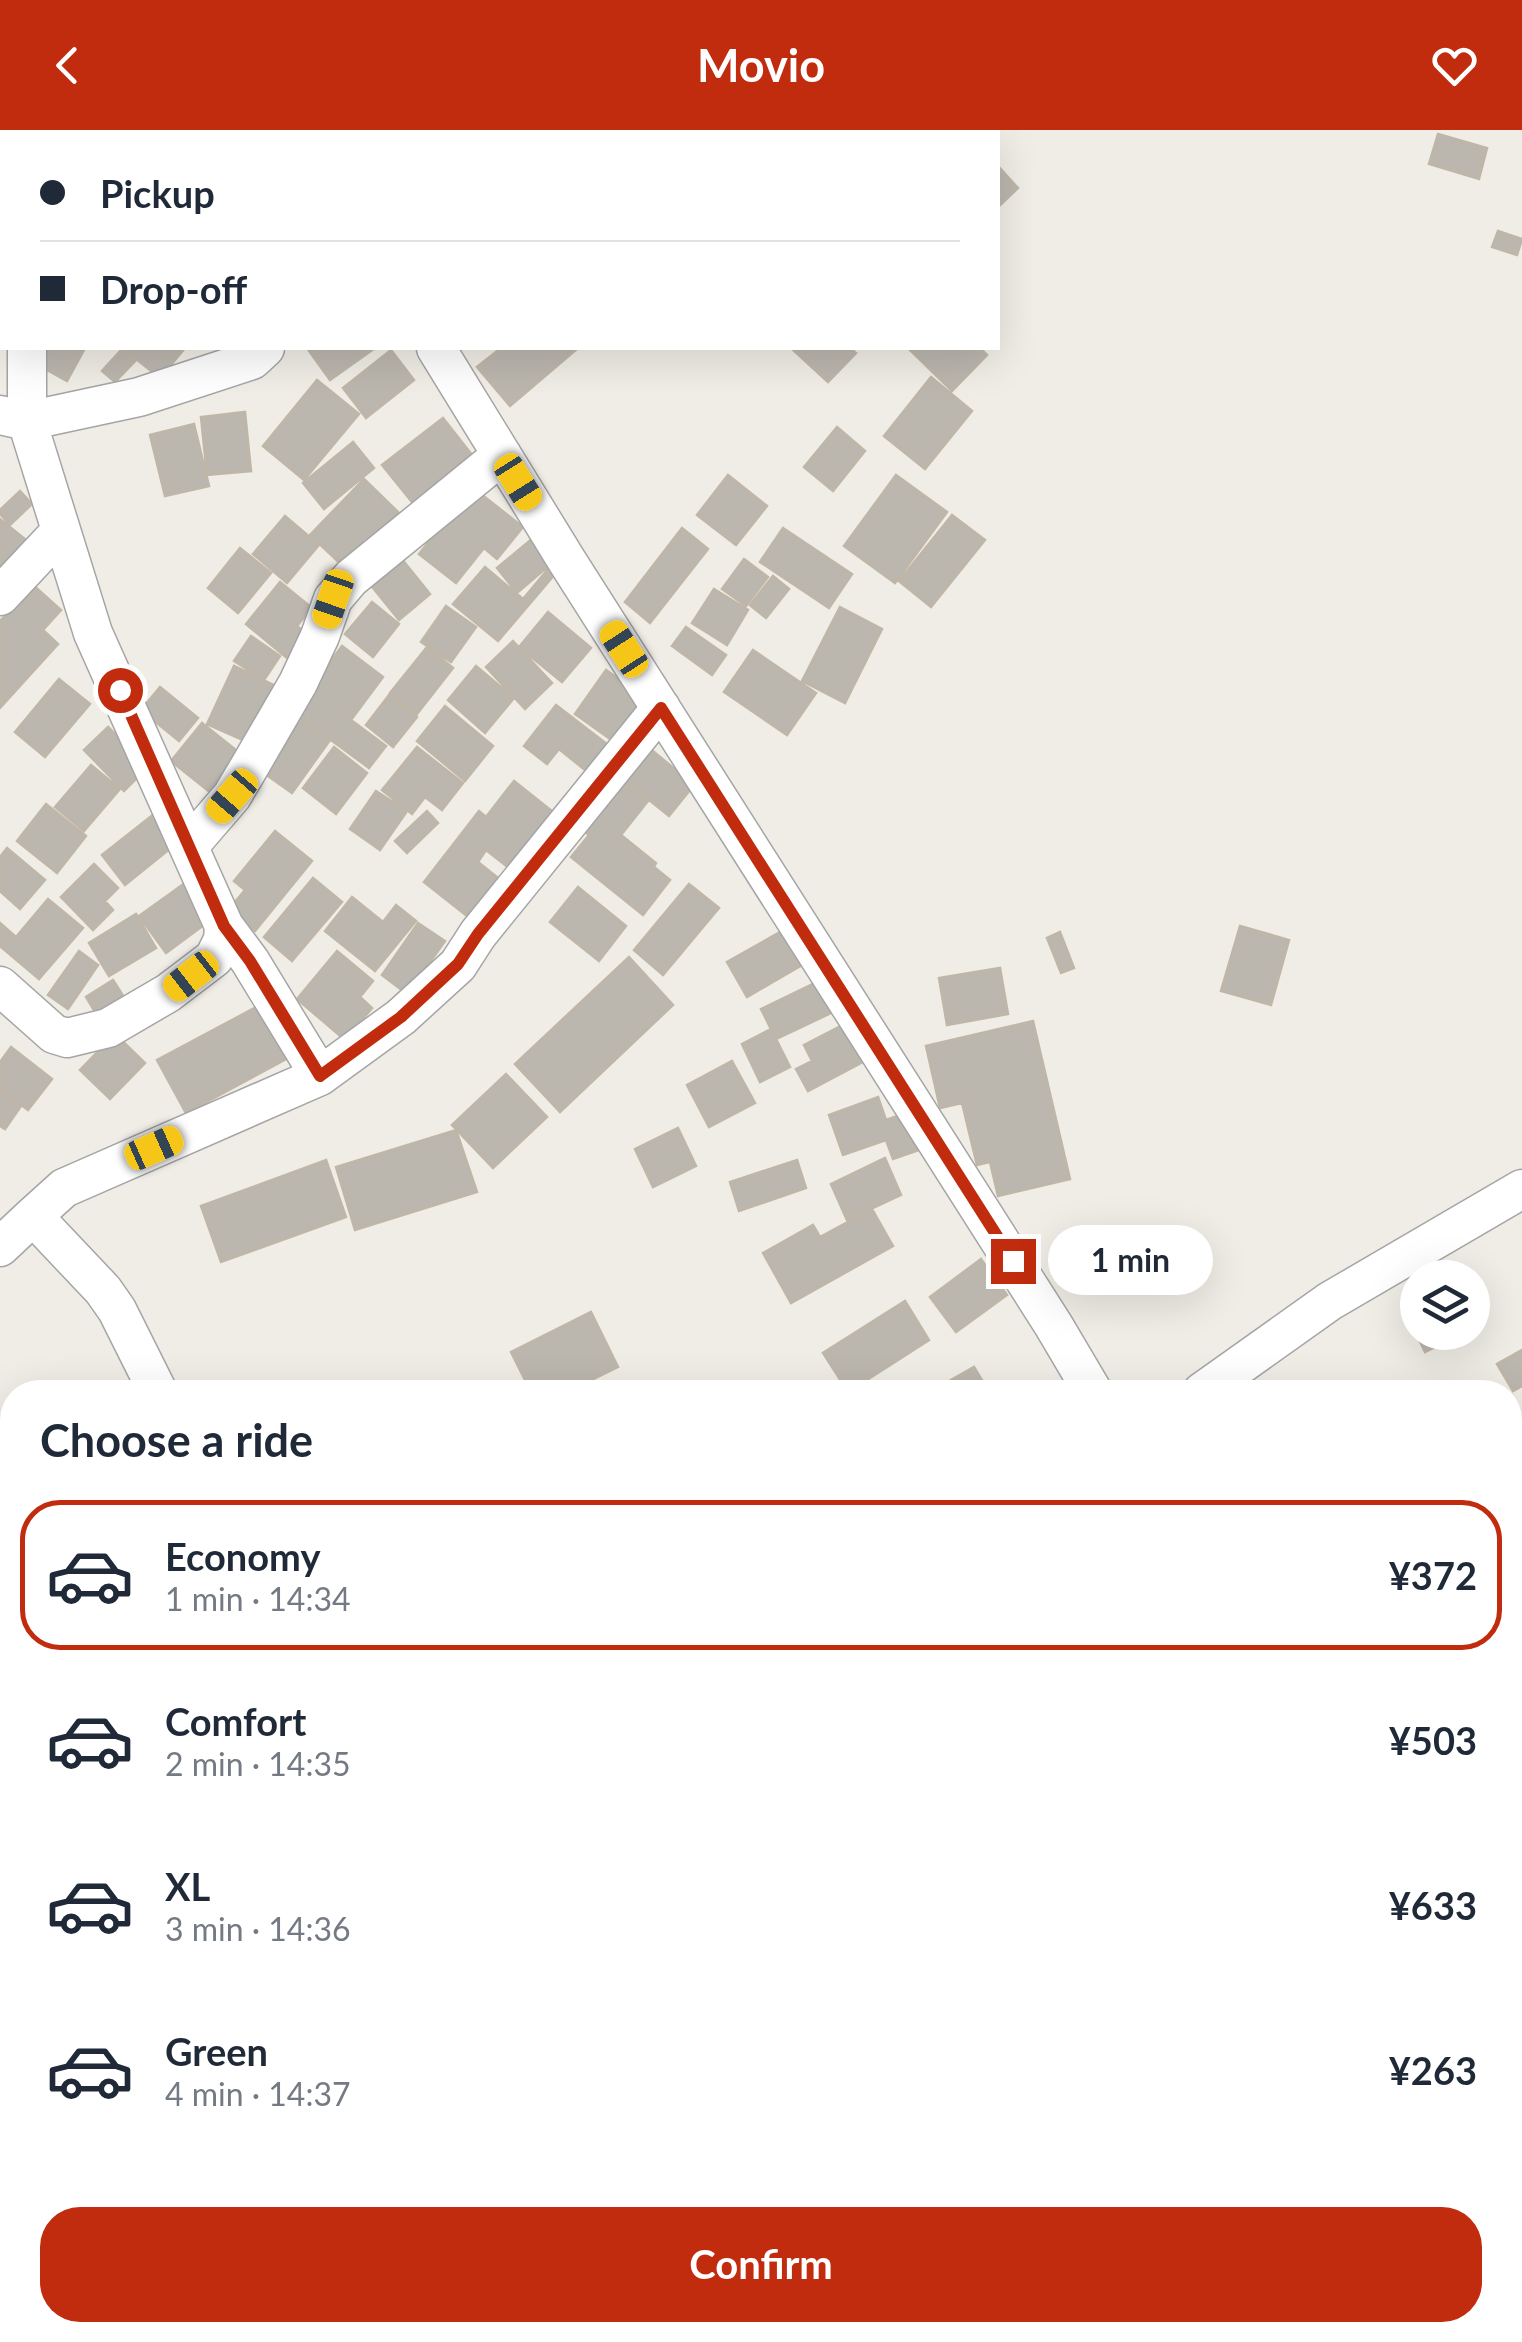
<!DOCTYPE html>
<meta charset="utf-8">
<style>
body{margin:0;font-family:Lato,sans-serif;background:#f6f6f7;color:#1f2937;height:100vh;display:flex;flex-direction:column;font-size:38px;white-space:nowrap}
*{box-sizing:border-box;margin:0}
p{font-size:32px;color:#747a83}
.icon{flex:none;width:55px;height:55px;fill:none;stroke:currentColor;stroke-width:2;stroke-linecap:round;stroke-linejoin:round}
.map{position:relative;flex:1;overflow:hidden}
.details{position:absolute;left:0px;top:1250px;width:1522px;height:962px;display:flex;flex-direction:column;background:#fff;border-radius:40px 40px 0 0;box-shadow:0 10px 40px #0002}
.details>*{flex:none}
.top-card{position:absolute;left:0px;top:0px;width:1000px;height:220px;box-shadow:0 10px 40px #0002;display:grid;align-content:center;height:220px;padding:0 40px;background:#fff}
.fabs{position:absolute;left:1400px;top:1130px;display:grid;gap:20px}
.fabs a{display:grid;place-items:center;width:90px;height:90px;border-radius:50%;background:#fff;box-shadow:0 10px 40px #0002;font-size:50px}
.end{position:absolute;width:45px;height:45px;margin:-22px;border:12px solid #c02c0d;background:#fff;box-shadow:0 0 0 5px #fff}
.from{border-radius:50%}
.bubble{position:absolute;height:70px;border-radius:35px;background:#fff;box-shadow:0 10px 40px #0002;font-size:32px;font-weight:700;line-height:70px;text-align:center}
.car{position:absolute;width:30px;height:60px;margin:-30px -15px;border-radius:12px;box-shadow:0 0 8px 2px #0007;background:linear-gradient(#f5c518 24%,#345 0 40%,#f5c518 0 76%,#345 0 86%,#f5c518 0)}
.top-card b{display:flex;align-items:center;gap:35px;height:95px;font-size:38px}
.top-card b+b{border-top:2px solid #e0e1e3}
.top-card i{width:25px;height:25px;background:#1f2937}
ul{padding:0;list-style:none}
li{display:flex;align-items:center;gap:30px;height:150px;margin:0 20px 15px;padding:0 20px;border:5px solid transparent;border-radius:40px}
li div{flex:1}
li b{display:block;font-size:38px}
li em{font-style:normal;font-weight:700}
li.on{border-color:#c02c0d}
li>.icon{width:90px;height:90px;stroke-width:1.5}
h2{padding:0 40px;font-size:45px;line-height:120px}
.action{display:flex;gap:20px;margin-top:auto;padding:20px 40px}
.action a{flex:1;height:115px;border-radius:40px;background:#c02c0d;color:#fff;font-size:40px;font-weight:700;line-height:115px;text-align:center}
header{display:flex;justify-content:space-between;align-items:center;height:130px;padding:0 40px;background:#c02c0d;color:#fff;font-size:45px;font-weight:700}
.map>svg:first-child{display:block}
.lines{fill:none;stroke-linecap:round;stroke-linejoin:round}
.river{stroke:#a8c6d9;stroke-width:68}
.building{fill:#bbb6ae;stroke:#bfb6a8;stroke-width:2.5}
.service-casing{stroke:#a5a5a5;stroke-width:21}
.minor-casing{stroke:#a5a5a5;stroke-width:41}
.path{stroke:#f19774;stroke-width:6;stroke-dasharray:5 5;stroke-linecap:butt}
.service{stroke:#fff;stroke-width:18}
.minor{stroke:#fff;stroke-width:38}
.route{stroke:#c02c0d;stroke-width:12}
</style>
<header><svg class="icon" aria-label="back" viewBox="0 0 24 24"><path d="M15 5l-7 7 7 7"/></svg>Movio<svg class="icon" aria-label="heart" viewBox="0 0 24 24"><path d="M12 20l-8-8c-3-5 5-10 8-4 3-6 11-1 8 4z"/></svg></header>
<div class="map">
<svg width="1522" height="2212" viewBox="0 0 1522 2212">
<rect width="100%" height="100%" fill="#efede5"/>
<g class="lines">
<path class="river" d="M0 1623 12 1626"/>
</g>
<path class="building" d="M206 0H271L274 2H204Z
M1438 4 1487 18 1479 49 1429 34Z
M998 36 1018 58 998 77Z
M1498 101 1522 109 1517 125 1492 117Z
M41 218H85L67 251 33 232Z
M129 218H185L160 248 126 221Z
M307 218H375L330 250Z
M501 218H578L510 276 477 237Z
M791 218H850L856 223 828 252Z
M908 218H980L987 225 952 261Z
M122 219 135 231 115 252 102 241Z
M391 220 414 250 366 288 343 258Z
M931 247 972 281 925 339 884 306Z
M317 250 359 284 304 350 263 316Z
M245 282 251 341 207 345 201 287Z
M443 288 476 330 416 377 382 335Z
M194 294 209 356 165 366 150 305Z
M837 297 865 321 833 361 804 337Z
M353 312 374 338 324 379 303 353Z
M728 345 767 376 736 415 697 385Z
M896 345 947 382 895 453 844 416Z
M364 349 399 383 346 439 310 405Z
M472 357 523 397 497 429 484 418 456 453 419 424Z
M20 361 32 374 10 395 0 384V380Z
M952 385 985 410 931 477 899 451Z
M285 386 319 415 287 453 253 424Z
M0 389 26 410 0 444Z
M682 398 708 419 650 493 625 472Z
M783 398 852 444 829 478 760 432Z
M533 408 553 432 517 463 497 438Z
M240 418 271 443 238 483 208 458Z
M401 428 430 464 399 490 369 453Z
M744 429 768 447 746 476 722 459Z
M554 432 561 437 498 511 453 474 485 437 523 469Z
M773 446 789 459 766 488 750 475Z
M280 452 312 478 297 496 313 509 293 533 246 494Z
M33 455 61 480 43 500 58 514 0 578V491Z
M714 459 748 480 727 515 692 493Z
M372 472 399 494 373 527 345 504Z
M446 476 476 497 451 532 421 512Z
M840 477 882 499 845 573 802 551Z
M548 482 591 518 562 552 519 517Z
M686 497 726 525 712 545 672 516Z
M251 506 280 526 264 550 234 531Z
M513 511 552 553 525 579 486 537Z
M342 516 383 547 351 590 386 616 369 638 293 582Z
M427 517 453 538 417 584 390 563Z
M753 520 816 563 787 605 724 562Z
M234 536 278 557 252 614 207 594Z
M476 536 514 568 485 603 448 570Z
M606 540 644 567 613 611 575 584Z
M59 549 90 574 45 627 15 602Z
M160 557 198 588 179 611 141 580Z
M389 565 417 587 393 617 366 595Z
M556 575 612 618 590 644 559 619 547 634 524 616Z
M445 576 493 616 465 651 417 611Z
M299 588 330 610 292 663 261 641Z
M202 593 242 625 211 663 171 631Z
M108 597 148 637 124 661 84 620Z
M334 617 367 643 336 684 303 658Z
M417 617 463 653 442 680 425 667 412 684 382 660Z
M648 617 694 655 669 686 623 649Z
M91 635 120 659 84 701 55 677Z
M618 647 648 671 621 705 656 733 654 737 670 750 643 785 571 727 589 705 579 697Z
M514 651 553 682 509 738 486 720 478 732 498 748 467 786 424 752 479 681 486 687Z
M376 661 407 681 380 720 350 699Z
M46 674 86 706 57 743 17 711Z
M427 681 438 693 407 723 395 711Z
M154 684 177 713 125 755 102 725Z
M275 701 312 731 255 801 229 779 245 760 234 751Z
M7 718 45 750 20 779 0 761V727Z
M94 734 118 758 105 771 113 780 93 800 61 767Z
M313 748 342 772 292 831 264 807Z
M185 753 212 789 166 823 139 786Z
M689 754 719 778 663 845 634 820Z
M578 757 626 796 599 831 550 792Z
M352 767 383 792 396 775 416 791 375 841 325 801Z
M48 769 83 798 39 849 0 816V793L16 807Z
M136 784 156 818 109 846 89 813Z
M418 793 445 811 407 864 382 845Z
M1240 796 1289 810 1271 875 1221 861Z
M782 801 802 835 747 867 727 832Z
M1060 802 1074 838 1061 843 1047 808Z
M79 821 98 835 68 879 48 865Z
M337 821 373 851 360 867 372 878 345 910 297 869Z
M629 827 673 875 560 982 515 934Z
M1000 838 1008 884 947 895 939 848Z
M113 850 129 875 101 892 86 867Z
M817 852 831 883 776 909 761 879Z
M262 874 290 927 186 983 157 930Z
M1033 891 1070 1049 998 1066 990 1032 977 1035 962 973 940 978 926 916Z
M841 896 861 933 808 961 796 939 812 931 804 915Z
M771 899 790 937 760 952 742 914Z
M115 904 145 933 110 969 80 940Z
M11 917 52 949 28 980 0 959V932Z
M732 931 755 973 709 997 687 955Z
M506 944 547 987 493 1038 452 995Z
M0 961 21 976 5 999 0 996Z
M878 967 886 990 909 982 922 1019 893 1029 886 1010 843 1025 829 985Z
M678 998 696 1036 653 1057 635 1019Z
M456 1000 477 1062 355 1100 336 1037Z
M885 1028 901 1065 847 1090 831 1054Z
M326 1030 346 1087 221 1132 201 1076Z
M797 1030 806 1058 739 1081 730 1052Z
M872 1079 893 1116 791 1173 763 1123 813 1095 820 1107Z
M981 1129 1007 1165 956 1202 930 1167Z
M905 1171 929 1210 848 1262 823 1223Z
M591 1182 618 1237 567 1262H531L511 1222Z
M1418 1200V1202H1461L1462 1204 1425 1222 1415 1201Z
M1522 1220V1256L1513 1261 1497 1234Z
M974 1237 989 1262H930Z
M1522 1395V1489L1510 1471V1403Z
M1522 1526V1570L1510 1577V1533Z
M0 1658 12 1668V1694L0 1710Z
M0 1775 12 1794V1826L0 1834Z
M1510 1795 1522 1802V1838L1510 1860Z
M12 1912V1957L0 1937V1920Z
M12 2086V2118L0 2101V2096Z
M1510 2139 1522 2150V2157L1510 2170Z
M76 2200H154L141 2212H67L65 2210Z
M228 2200H268L254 2212H215Z
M561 2200H605L595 2212H575Z
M878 2200H953L932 2212H884Z
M960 2200H970L978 2212H941Z
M1318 2200H1401L1388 2212H1305Z"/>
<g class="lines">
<defs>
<path id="service" d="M0 1754 12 1767
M334 2200 346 2212
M848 2200 852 2212"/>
<path id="minor" d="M295 0 296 2
M38 2 40 0
M0 14 2 15
M27 218V291L93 503 224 796 250 831 320 946
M436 218 567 431 1054 1196 1093 1262
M0 285 27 291 139 267 252 230 265 218
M0 466 61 401
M189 716 232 666 251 634 298 553 320 506 333 469 351 448 502 325
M0 856 54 904 67 908 108 898 168 863 214 828 223 810 224 796
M0 1117 33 1086
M158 1262 117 1180 103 1160 33 1086 64 1058 320 946 401 887 458 835 478 804 661 578
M1202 1262 1330 1171 1522 1059
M0 1333 12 1345
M0 1501 12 1488
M0 1577 12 1581
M0 1650 12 1654
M1510 1785 1522 1784
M1510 2063 1522 2067
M180 2212 194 2200"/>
</defs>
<use href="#service" class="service-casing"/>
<use href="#minor" class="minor-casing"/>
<path class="path" d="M628 2212 643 2200"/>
<use href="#service" class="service"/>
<use href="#minor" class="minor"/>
</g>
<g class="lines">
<path class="route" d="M120 560 224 796 250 831 320 946 401 887 458 834 478 804 661 578 1013 1131"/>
</g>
</svg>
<div class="fabs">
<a><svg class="icon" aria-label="layers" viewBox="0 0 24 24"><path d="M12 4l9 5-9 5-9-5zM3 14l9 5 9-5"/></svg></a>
</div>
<i class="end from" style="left:120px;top:560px"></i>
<i class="end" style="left:1013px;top:1131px"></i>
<div class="bubble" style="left:1048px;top:1095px;width:165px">1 min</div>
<i class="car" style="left:518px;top:352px;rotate:148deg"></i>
<i class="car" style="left:333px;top:469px;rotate:199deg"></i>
<i class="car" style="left:624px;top:519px;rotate:327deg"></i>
<i class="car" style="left:232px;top:666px;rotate:221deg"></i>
<i class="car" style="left:191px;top:846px;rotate:232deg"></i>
<i class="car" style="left:154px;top:1018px;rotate:66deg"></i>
<div class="top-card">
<b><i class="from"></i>Pickup</b>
<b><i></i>Drop-off</b>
</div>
<section class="details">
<h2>Choose a ride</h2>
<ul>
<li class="on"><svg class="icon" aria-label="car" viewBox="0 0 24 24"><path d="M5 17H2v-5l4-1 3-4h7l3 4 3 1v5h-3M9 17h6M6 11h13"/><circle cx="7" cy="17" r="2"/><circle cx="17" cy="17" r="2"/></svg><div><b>Economy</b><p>1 min · 14:34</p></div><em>¥372</em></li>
<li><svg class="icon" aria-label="car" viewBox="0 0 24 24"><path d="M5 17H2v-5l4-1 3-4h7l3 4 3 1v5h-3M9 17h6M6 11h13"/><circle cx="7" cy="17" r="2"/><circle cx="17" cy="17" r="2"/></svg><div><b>Comfort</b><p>2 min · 14:35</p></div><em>¥503</em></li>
<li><svg class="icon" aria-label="car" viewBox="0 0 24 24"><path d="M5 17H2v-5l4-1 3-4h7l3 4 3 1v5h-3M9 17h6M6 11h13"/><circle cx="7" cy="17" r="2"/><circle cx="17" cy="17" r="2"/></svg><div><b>XL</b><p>3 min · 14:36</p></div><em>¥633</em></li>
<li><svg class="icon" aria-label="car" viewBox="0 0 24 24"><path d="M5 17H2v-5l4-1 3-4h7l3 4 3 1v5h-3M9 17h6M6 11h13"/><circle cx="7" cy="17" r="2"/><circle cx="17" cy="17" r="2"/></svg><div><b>Green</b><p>4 min · 14:37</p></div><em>¥263</em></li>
</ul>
<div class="action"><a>Confirm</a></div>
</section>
</div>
